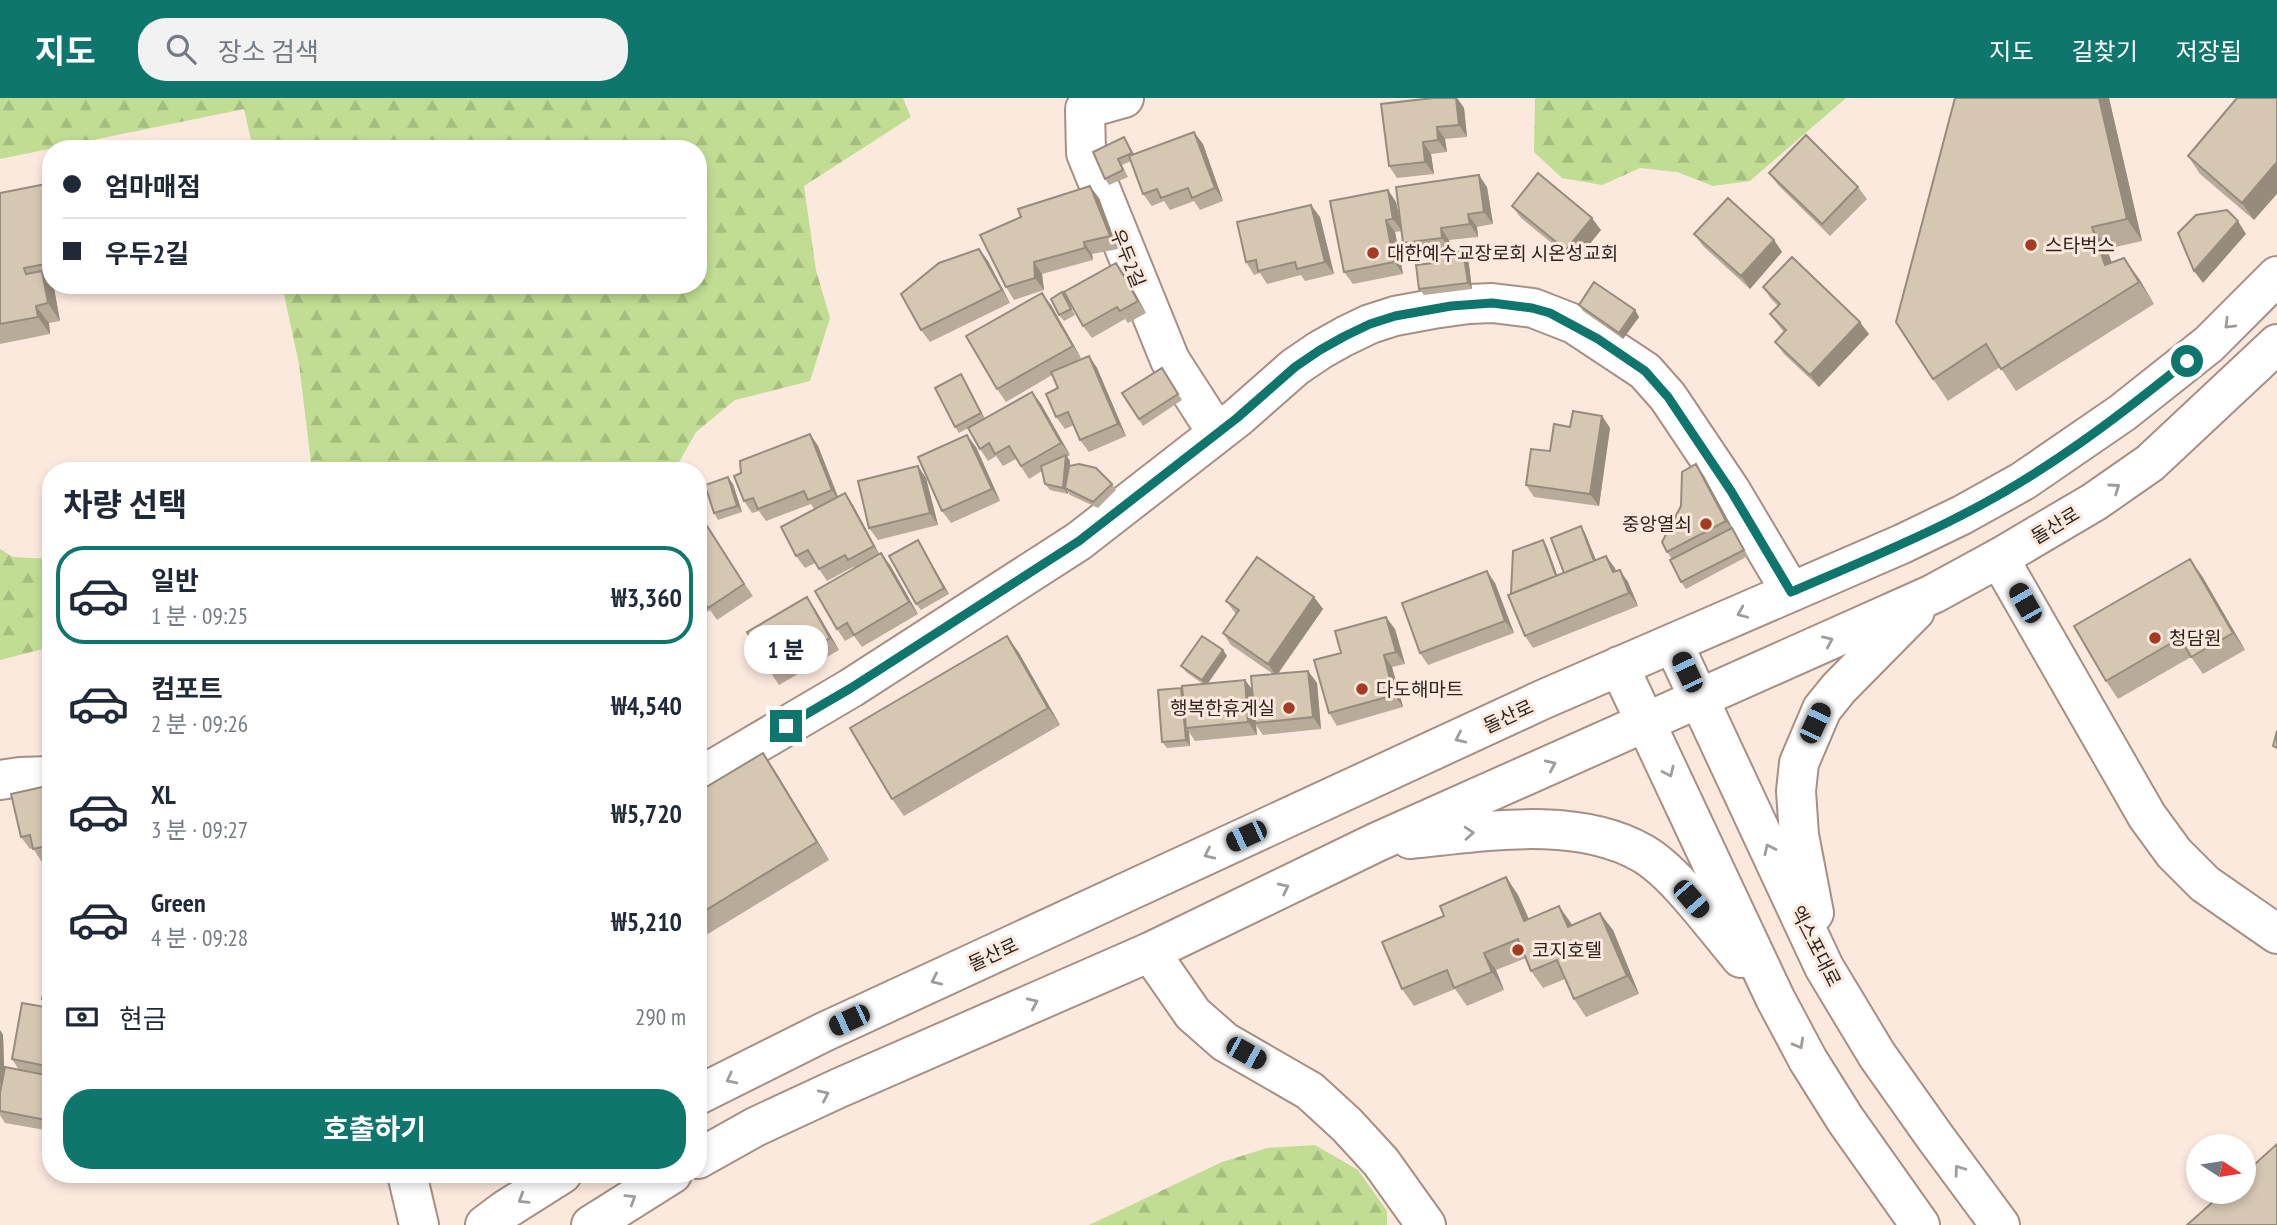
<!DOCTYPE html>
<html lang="ko">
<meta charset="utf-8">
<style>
body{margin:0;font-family:"PT Sans Narrow","Noto Sans KR",sans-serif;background:#f2f2f3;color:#1f2937;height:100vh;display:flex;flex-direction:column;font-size:26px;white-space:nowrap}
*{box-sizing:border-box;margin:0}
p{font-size:23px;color:#747a83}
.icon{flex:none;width:38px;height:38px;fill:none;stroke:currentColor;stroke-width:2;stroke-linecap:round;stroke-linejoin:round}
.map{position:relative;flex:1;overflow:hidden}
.panel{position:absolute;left:42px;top:364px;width:665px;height:721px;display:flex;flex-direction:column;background:#fff;border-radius:28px;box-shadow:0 4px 10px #0003}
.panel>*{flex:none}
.top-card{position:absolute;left:42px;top:42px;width:665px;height:154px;border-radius:28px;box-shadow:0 4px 10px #0003;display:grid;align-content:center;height:154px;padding:0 21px;background:#fff}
.needle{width:46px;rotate:102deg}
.buttons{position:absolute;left:2186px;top:1036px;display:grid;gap:14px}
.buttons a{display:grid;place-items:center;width:70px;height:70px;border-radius:50%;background:#fff;box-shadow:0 4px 10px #0003;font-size:35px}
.end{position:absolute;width:32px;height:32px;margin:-16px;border:9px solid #0f766e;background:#fff;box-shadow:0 0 0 4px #fff}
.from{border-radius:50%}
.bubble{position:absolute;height:49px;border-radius:24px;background:#fff;box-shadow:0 4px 10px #0003;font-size:23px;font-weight:700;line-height:49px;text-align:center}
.car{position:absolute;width:21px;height:42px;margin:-21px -10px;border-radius:9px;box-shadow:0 0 5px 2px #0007;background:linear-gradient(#222 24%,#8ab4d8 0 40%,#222 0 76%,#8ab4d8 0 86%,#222 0)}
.top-card b{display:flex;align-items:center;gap:24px;height:66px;font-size:26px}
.top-card b+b{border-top:2px solid #e0e1e3}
.top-card i{width:18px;height:18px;background:#1f2937}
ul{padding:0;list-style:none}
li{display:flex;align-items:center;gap:21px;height:98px;margin:0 14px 10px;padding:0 7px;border:4px solid transparent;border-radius:28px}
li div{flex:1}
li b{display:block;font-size:26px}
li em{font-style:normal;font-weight:700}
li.on{border-color:#0f766e}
li>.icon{width:63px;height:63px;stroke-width:1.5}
h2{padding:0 21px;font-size:32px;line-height:84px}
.pay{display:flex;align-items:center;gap:18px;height:77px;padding:0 21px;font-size:26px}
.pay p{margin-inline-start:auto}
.cta{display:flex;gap:14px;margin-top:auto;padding:14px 21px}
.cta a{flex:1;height:80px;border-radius:28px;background:#0f766e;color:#fff;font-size:28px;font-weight:700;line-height:80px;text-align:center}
header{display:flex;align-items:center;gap:42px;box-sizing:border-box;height:98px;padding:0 35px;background:#0f766e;color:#fff}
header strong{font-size:33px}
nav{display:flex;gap:38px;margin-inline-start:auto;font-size:24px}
.search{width:490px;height:63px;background:#f2f2f3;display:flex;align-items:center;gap:18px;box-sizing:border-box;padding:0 24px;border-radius:28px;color:#747a83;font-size:26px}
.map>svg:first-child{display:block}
.forest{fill:url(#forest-firs)}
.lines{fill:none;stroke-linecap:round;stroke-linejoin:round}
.minor-casing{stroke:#a69084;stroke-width:42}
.major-casing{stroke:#a69084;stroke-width:42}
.minor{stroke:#fff;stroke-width:38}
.major{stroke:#fff;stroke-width:38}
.wall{fill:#b8ab9a}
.shaded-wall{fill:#968b7d}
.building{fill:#d6c7b3;stroke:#968b7d;stroke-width:2}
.oneway{stroke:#a09c9a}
.route{stroke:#0f766e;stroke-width:9}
.poi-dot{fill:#a43b22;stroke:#fce9de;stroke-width:2.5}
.labels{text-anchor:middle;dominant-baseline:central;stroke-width:6;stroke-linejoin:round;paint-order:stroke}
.poi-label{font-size:19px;fill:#2d241f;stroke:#fce9de;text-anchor:start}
.street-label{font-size:19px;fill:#2d241f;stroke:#fce9de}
</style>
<header>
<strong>지도</strong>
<div class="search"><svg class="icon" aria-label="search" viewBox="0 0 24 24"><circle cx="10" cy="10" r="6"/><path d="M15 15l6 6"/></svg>장소 검색</div>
<nav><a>지도</a><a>길찾기</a><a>저장됨</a></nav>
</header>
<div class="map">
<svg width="2277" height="1127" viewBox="0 0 2277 1127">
<defs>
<pattern id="forest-firs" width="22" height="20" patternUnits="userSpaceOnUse" patternTransform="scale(1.75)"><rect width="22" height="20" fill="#c0dd93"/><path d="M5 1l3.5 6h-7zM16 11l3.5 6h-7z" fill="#a5be7e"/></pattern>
</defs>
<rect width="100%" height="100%" fill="#fce9de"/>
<path class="forest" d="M0 0H903L911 19 804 88 816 172 830 220 810 283 735 302 696 334 674 373H312L299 266 282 187H698V51H253L244 11 0 61Z
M1535 0H1846L1750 83 1713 88 1677 74 1640 70 1602 87 1562 80 1534 54Z
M0 451 13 459 51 461V549L0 562Z
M1315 1047 1358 1072 1387 1113V1127H1089L1222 1064 1267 1050Z"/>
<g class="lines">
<defs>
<path id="minor" d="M1124 0 1085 11 1086 55 1170 262 1217 335
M1999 460 2147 718 2174 755 2205 786 2277 836
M698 680 851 590 1079 443 1237 320 1295 269 1320 252 1345 238 1370 226 1395 218 1433 211 1469 206 1492 205 1533 210 1574 226 1645 273 1668 299 1731 393 1791 494
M0 682 20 679 51 678
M1150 854 1193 916 1225 944 1310 993 1347 1027 1381 1064 1426 1127
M407 1076 419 1127"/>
<path id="major" d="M1673 545 1824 869 1877 957 1935 1039 2000 1127
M1619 568 1775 900 1808 962 1845 1021 1920 1127
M1410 741C1483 734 1575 717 1642 755 1675 773 1716 831 1741 860
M1814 815 1799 737 1796 693 1799 665 1822 611 1839 590 1915 513
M698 997 824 934 1544 601 1902 446 1962 417 2023 383 2122 315 2209 246 2277 178
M698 1061 755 1029 839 990 1150 854 1377 744 1933 496 1999 460 2094 404 2150 365 2277 246
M485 1127 505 1112 562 1076
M591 1127 672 1076"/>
</defs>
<use href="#minor" class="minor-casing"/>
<use href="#major" class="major-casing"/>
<use href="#minor" class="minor"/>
<use href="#major" class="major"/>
</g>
<path class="wall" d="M1433 0H1457L1464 10 1467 39 1445 41 1447 54 1431 56 1434 76 1397 80 1389 68Z
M1955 0H2109L2142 143 2107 151 2112 165 2124 160 2154 206 2016 293 2000 269 1948 303 1933 281Z
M2237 0 2254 122 2200 76 2188 58Z
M1124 39 1134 56 1203 46 1223 103 1200 112 1194 103 1170 112 1164 103 1152 108 1143 96 1131 63 1122 67 1128 79 1109 87 1105 81Z
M1769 75 1858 89 1867 101 1830 138 1778 87Z
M51 85 50 185 54 190 60 223 49 225 50 236 0 246V95Z
M1487 89 1493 126 1477 129 1478 139 1449 142 1451 152 1412 157 1403 145 1402 133 1395 134 1403 176 1353 186 1344 174 1388 92 1396 104 1402 132Z
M1099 100 1118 151 1092 156 1093 162 1042 176 1044 192 1014 202 1006 189Z
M1512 108 1601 132 1575 164 1521 120Z
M1320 119 1334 176 1305 183 1301 177 1267 186 1260 175 1254 177 1246 164Z
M1694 136 1774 142 1782 154 1750 191 1703 148Z
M979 151 988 163 1010 205 930 244 921 232Z
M1463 153 1468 159 1472 191 1424 197 1419 191Z
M1116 165 1125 177 1146 215 1128 225 1125 221 1092 240 1083 228Z
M1763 189 1869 236 1819 289 1784 256 1775 244 1784 234 1779 228 1770 216 1778 208 1771 201Z
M1062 194 1075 217 1064 223 1059 217Z
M1051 207 1081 260 1073 265 1089 258 1097 270 1126 338 1089 354 1080 342 1074 327 1065 331 1056 319 1058 290 1052 277 1006 304 997 291Z
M1579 207 1635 212 1639 219 1623 241 1583 213Z
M1162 270 1182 302 1143 328 1122 295Z
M965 283 985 321 1032 294 1041 306 1070 357 1067 359 1070 363V368L1112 386 1116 392 1098 410 1070 397 1068 394V396L1050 392 1045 386 1042 373 1029 381 1016 361 1003 368 996 358 988 363 980 351 968 330 959 335 955 329Z
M1602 318 1610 330 1599 408 1534 399 1526 387 1550 353 1570 329Z
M810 336 818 348 838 398 845 395 853 407 879 456 890 467 918 516 862 549 854 538 845 543 837 531 854 470 853 469 827 483 815 465 805 470 796 458 814 411 811 406 766 423 759 413 752 415 744 403 741 375Z
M976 349 1000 403 951 425 942 413Z
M1696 366 1704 378 1748 458 1686 491 1681 484 1672 461 1667 454Z
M926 380 938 427 878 442 869 430Z
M733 386 742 414 718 422 714 415Z
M698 418 753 498 717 522 710 512 702 518 698 512Z
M1581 428 1585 435 1596 462 1606 458 1616 473 1628 484 1638 508 1533 550 1525 538 1511 496 1543 442 1547 449 1557 477 1564 475Z
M922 449 949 496 921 512 916 506Z
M2202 478 2245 552 2203 576 2191 559 2118 601 2106 583Z
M1495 485 1514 535 1428 567 1420 555Z
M1314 499 1323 511 1278 576 1308 573 1317 585 1321 631 1263 637 1256 627 1257 637 1195 643 1189 634 1190 648 1167 650 1162 644 1181 590 1183 593 1203 586 1186 574 1181 568 1223 552 1227 558 1208 585 1245 582 1252 592 1273 576 1231 547 1223 535 1236 516 1226 503Z
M815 511 839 552 779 587 771 575Z
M1395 531 1405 566 1392 569 1403 609 1337 628 1329 615 1341 555Z
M1007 538 1019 555 1060 627 904 718 892 701Z
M763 655 775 673 829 762 698 842V694Z
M51 687V761L41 763 33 750 30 751 21 739Z
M1506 779 1518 797 1529 821 1613 832 1639 896 1586 919 1574 901 1565 881 1543 890 1531 873 1526 860 1496 872 1504 892 1467 908 1455 891 1414 908 1402 891 1444 818Z
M51 880V1033L5 1025 0 1017V932L3 937 4 973 19 972 12 961 47 910 42 901Z"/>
<path class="shaded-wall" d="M1456 0H1457L1464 10 1467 39 1459 27Z
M2099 0H2109L2142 143 2127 121Z
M1437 29 1445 41 1447 54 1438 42Z
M1194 34 1203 46 1223 103 1215 90Z
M1423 44 1431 56 1434 76 1425 64Z
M2277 64V96L2254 122 2242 105Z
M1479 77 1487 89 1493 126 1484 114Z
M1090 88 1099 100 1118 151 1110 138Z
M1388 92 1396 104 1402 133 1393 121Z
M1311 107 1320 119 1334 176 1325 164Z
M1468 116 1477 129 1478 139 1470 126Z
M1592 120 1601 132 1575 164 1566 152Z
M1386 122 1395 134 1403 176 1394 164Z
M2238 123 2246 136 2203 185 2194 173Z
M2092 129 2107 151 2120 189 2105 167Z
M1441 130 1449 142 1451 152 1442 140Z
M1774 142 1782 154 1750 191 1741 178Z
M1084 144 1092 156 1093 162 1085 150Z
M979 151 988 163 1010 205 1002 192Z
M1463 153 1468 159 1472 191 1468 185Z
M2124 160 2140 182 2154 206 2139 184Z
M1034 164 1042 176 1044 192 1035 180Z
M1116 165 1125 177 1146 215 1138 203Z
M42 173 54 190 60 223 48 205Z
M1042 195 1051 207 1081 260 1073 248Z
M36 208 49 225 50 236 38 219Z
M1635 212 1639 219 1623 241 1619 235Z
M1860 224 1869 236 1819 289 1810 277Z
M1089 258 1097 270 1126 338 1118 326Z
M961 276 965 283 985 321 981 315Z
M1032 294 1041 306 1070 357 1061 345Z
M1602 318 1610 330 1599 408 1590 396Z
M810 336 818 348 840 405 832 392Z
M967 337 976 349 1000 403 992 391Z
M1066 357 1070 363 1068 392 1065 390 1068 394V396L1063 390Z
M1696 366 1704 378 1735 435 1726 423Z
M918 368 926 380 938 427 930 415Z
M728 379 733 386 742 414 737 408Z
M845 395 853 407 882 461 874 448Z
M1581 428 1585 435 1599 470 1594 464Z
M918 442 922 449 949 496 944 490Z
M1543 442 1547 449 1561 488 1557 482Z
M881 455 890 467 918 516 909 504Z
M1606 458 1615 470 1621 487 1613 474Z
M2190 461 2202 478 2245 552 2233 535Z
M1620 472 1628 484 1638 508 1629 495Z
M1487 473 1495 485 1514 535 1505 523Z
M807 499 815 511 839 552 830 540Z
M1314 499 1323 511 1276 578 1268 566Z
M1386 519 1395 531 1405 566 1396 554Z
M1007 538 1019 555 1060 627 1048 610Z
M1223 552 1227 558 1206 588 1202 582Z
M1384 557 1392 569 1403 609 1394 597Z
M1308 573 1317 585 1321 631 1313 619Z
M1245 582 1254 594 1255 625 1256 627 1257 637 1248 624Z
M1181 590 1185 596 1186 630 1189 634 1190 648 1186 642Z
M763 655 775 673 829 762 817 744Z
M1506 779 1518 797 1537 840 1524 823Z
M1559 808 1571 825 1580 846 1568 829Z
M1600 815 1613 832 1639 896 1627 878Z
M1484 855 1496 872 1504 892 1492 874Z
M0 932 3 937 5 992 0 985Z"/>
<path class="building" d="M1433 0H1456L1459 27 1437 29 1438 42 1423 44 1425 64 1389 68 1381 6Z
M1955 0H2099L2127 121 2092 129 2105 167 2124 160 2139 184 2001 271 1986 246 1933 281 1896 224Z
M2237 0H2277V64L2242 105 2188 58Z
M1194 34 1215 90 1192 100 1188 90 1161 100 1157 91 1143 96 1129 58Z
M1806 37 1858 89 1822 126 1769 75Z
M1124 39 1132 55 1118 61 1123 72 1105 81 1093 54Z
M1538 75 1592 120 1566 152 1512 108Z
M1479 77 1484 114 1468 116 1470 126 1441 130 1442 140 1403 145 1396 89Z
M51 85V165L24 170 26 176 42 173 48 205 36 208 38 219 0 226V95Z
M1090 88 1110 138 1084 144 1085 150 1034 164 1035 180 1006 189 980 137 1021 119 1018 111Z
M1388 92 1393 121 1386 122 1394 164 1344 174 1330 103Z
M1728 100 1774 142 1741 178 1694 136Z
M1311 107 1325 164 1297 171 1295 164 1258 173 1256 162 1246 164 1237 124Z
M2227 112 2238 123 2194 173 2178 135 2196 117Z
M979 151 1002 192 921 232 901 196 939 165Z
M1463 153 1468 185 1419 191 1416 167 1433 165 1432 157Z
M1792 159 1860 224 1810 277 1775 244 1786 232 1770 216 1780 206 1763 189Z
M1116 165 1138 203 1120 213 1117 209 1083 228 1064 194Z
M1594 184 1635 212 1619 235 1579 207Z
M1062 194 1071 211 1059 217 1051 201Z
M1042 195 1073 248 997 291 966 238Z
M1089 258 1118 326 1080 342 1068 314 1056 319 1046 296 1058 290 1051 274Z
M1162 270 1178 296 1139 321 1122 295Z
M961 276 981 315 955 329 935 290Z
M1032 294 1061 345 1021 368 1009 348 995 356 989 345 980 351 968 330Z
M1573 313 1602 318 1590 396 1526 387 1531 351 1550 353 1554 326 1570 329Z
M810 336 832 392 808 402 804 393 758 411 753 400 744 403 734 378 741 375 740 363Z
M967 337 992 391 942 413 918 359Z
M1066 357 1063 390 1045 386 1041 368Z
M1079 366 1096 370 1112 386 1093 404 1065 390 1069 368Z
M1696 366 1726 423 1667 454 1662 444 1681 408 1682 374Z
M918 368 930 415 869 430 858 383Z
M728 379 737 408 714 415 705 387Z
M845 395 874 448 848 462 845 457 819 471 808 452 796 458 781 429Z
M700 417 744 486 708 510 702 500 698 502V418Z
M1581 428 1594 463 1564 475 1551 440Z
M1732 430 1744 452 1681 484 1670 462Z
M918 442 944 490 916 506 889 458Z
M1543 442 1556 478 1511 496 1513 453Z
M881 455 909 504 854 537 847 525 837 531 815 493Z
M1606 458 1613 474 1620 472 1629 495 1525 538 1508 497Z
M1257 459 1314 499 1268 566 1223 535 1239 512 1226 503Z
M2190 461 2233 535 2191 559 2180 540 2106 583 2074 528Z
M1487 473 1505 523 1420 555 1402 505Z
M807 499 830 540 771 575 747 534Z
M1386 519 1396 554 1384 557 1394 597 1329 615 1314 562 1341 555 1335 533Z
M1007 538 1048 610 892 701 850 630Z
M1202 538 1223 552 1202 582 1181 568Z
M1308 573 1313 619 1255 625 1251 578Z
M1245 582 1248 624 1186 630 1182 588Z
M1181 590 1186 642 1162 644 1158 592Z
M2277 633V650L2273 648Z
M763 655 817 744 698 817V694Z
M51 687V747L33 751 30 737 21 739 11 696Z
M1506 779 1524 823 1559 808 1568 829 1600 815 1627 878 1574 901 1557 862 1531 873 1518 841 1484 855 1492 874 1454 890 1447 872 1402 891 1382 844 1444 818 1440 808Z
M51 880V903L42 901 46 883Z
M22 905 51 910V969L12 961Z
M5 969 51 978V1023L0 1013V995Z
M2277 1046V1127H2187L2224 1094H2244V1076Z"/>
<defs><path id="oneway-chevron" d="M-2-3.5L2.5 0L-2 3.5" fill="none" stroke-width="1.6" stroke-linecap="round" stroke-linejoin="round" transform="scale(1.75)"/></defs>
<g class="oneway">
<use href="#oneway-chevron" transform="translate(2229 226) rotate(135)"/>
<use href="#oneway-chevron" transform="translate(2115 390) rotate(-35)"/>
<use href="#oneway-chevron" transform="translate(1742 515) rotate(157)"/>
<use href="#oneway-chevron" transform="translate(1828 543) rotate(-24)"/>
<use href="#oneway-chevron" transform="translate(1460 640) rotate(155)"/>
<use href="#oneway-chevron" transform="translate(1551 667) rotate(-24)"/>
<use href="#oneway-chevron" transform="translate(1669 674) rotate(65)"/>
<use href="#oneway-chevron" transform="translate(1469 735) rotate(-4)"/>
<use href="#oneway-chevron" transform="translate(1769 751) rotate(-115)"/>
<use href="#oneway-chevron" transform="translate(1209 756) rotate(155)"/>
<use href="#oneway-chevron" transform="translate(1284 790) rotate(-26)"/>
<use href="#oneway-chevron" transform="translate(936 882) rotate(155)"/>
<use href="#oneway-chevron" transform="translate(1033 905) rotate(-24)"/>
<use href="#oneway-chevron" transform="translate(1799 946) rotate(61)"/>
<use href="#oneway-chevron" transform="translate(731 981) rotate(153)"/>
<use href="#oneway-chevron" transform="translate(824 997) rotate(-25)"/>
<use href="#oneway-chevron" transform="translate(1959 1072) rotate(-126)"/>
<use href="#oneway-chevron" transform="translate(523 1101) rotate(148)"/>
<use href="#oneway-chevron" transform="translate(631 1101) rotate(-32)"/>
</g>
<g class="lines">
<path class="route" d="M786 628 851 590 1079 443 1237 320 1295 269 1320 252 1345 238 1370 226 1395 218 1451 208 1492 205 1532 210 1550 215 1598 241 1645 273 1668 299 1731 393 1791 494C1848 469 1907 446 1962 417 2043 376 2117 320 2187 263"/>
</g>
<g class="poi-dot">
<circle cx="2031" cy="147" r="7"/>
<circle cx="1373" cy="155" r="7"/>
<circle cx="1706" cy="426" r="7"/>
<circle cx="2155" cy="540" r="7"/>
<circle cx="1362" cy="591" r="7"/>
<circle cx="1289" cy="610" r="7"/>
<circle cx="1518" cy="852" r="7"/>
</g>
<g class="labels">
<g class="poi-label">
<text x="2045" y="147">스타벅스</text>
<text x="1387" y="155">대한예수교장로회 시온성교회</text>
<text x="1692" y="426" text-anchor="end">중앙열쇠</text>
<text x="2169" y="540">청담원</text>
<text x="1376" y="591">다도해마트</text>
<text x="1275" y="610" text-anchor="end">행복한휴게실</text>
<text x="1532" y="852">코지호텔</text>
</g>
<g class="street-label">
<text transform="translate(1128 160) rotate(68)">우두2길</text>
<text transform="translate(2055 427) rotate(-31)">돌산로</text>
<text transform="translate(1508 618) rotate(-25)">돌산로</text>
<text transform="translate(1816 848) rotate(63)">엑스포대로</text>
<text transform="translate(993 856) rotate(-25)">돌산로</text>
</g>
</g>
</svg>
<div class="buttons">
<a><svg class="needle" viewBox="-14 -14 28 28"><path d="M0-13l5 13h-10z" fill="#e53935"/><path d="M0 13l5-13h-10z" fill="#747a83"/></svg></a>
</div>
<i class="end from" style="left:2187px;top:263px"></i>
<i class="end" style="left:786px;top:628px"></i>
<div class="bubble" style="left:744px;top:527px;width:84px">1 분</div>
<i class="car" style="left:2025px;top:505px;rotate:330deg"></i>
<i class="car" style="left:1687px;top:574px;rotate:335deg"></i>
<i class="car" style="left:1815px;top:625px;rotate:25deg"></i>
<i class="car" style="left:1246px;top:738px;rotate:245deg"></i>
<i class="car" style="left:1691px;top:801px;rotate:139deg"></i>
<i class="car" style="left:849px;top:922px;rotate:245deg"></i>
<i class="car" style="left:1246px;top:955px;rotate:119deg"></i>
<div class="top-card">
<b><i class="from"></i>엄마매점</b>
<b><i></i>우두2길</b>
</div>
<section class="panel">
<h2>차량 선택</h2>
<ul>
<li class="on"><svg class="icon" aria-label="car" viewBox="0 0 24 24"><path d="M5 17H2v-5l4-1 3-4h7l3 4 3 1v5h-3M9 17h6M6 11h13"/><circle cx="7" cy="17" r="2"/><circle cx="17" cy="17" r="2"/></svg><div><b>일반</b><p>1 분 · 09:25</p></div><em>₩3,360</em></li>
<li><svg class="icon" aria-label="car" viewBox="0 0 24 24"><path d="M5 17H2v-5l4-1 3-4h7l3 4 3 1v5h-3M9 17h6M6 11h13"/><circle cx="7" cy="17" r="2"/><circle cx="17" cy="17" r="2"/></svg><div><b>컴포트</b><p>2 분 · 09:26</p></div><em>₩4,540</em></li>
<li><svg class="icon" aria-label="car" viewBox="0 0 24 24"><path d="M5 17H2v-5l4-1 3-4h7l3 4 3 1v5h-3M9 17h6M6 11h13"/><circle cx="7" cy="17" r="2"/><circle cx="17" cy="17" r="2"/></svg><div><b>XL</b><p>3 분 · 09:27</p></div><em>₩5,720</em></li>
<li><svg class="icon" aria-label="car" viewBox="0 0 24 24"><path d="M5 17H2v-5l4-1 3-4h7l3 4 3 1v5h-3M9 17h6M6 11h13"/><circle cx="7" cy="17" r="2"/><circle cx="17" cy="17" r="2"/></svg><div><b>Green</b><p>4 분 · 09:28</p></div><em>₩5,210</em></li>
</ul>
<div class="pay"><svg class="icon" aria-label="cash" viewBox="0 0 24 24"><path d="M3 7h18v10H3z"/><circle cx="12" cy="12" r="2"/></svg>현금<p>290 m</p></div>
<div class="cta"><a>호출하기</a></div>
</section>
</div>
